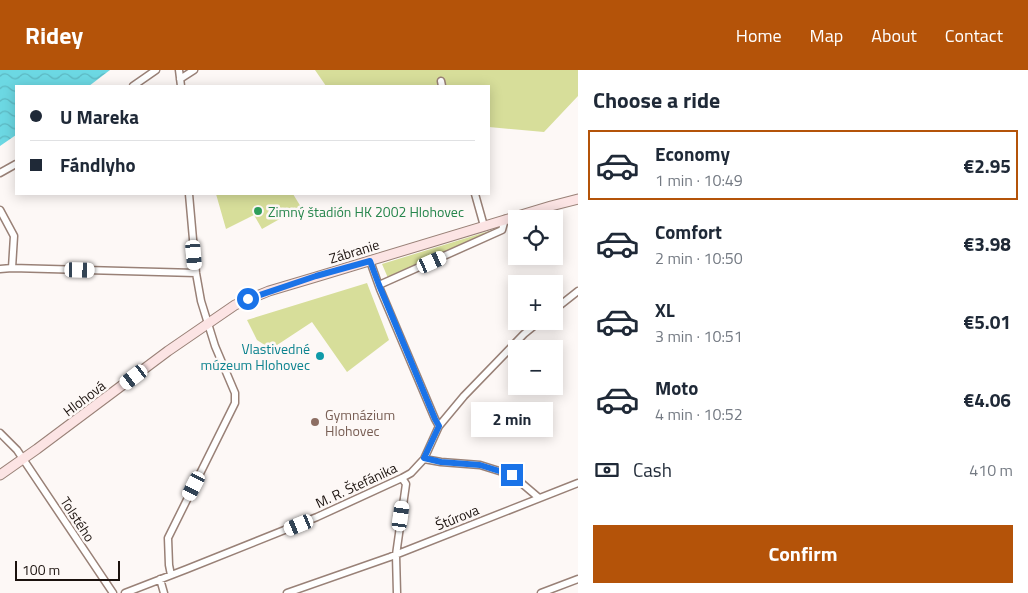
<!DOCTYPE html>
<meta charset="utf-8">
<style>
body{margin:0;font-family:"Titillium Web",sans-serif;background:#f6f6f7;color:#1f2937;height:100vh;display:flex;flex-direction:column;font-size:19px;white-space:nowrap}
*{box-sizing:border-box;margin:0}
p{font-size:16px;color:#747a83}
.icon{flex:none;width:28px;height:28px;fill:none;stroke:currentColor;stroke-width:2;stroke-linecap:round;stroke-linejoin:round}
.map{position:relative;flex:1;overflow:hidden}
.side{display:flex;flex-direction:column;background:#fff;width:450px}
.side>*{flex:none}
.hud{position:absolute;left:15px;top:15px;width:475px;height:110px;border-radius:0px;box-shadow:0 2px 12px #0003;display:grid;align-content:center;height:110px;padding:0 15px;background:#fff}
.buttons{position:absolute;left:508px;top:140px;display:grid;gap:10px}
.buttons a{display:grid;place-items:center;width:55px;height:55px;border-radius:0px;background:#fff;box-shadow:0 2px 12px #0003;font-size:25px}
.scale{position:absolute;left:15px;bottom:12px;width:105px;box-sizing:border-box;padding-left:5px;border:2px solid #1b120e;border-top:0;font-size:14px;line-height:18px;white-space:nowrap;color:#1b120e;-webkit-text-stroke:4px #fdf8f6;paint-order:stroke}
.end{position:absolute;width:22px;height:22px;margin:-11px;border:6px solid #1a73e8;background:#fff;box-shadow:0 0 0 2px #fff}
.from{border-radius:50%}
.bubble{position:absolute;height:35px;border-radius:0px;background:#fff;box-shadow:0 2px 12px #0003;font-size:16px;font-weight:700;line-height:35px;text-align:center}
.car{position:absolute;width:15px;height:30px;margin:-15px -8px;border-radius:6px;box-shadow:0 0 4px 1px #0007;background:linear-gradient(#fff 24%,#345 0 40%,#fff 0 76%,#345 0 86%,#fff 0)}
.hud b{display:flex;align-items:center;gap:18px;height:48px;font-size:19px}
.hud b+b{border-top:1px solid #e0e1e3}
.hud i{width:12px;height:12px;background:#1f2937}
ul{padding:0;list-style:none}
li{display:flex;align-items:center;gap:15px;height:70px;margin:0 10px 8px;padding:0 5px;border:2px solid transparent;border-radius:0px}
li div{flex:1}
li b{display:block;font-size:19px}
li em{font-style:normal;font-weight:700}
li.on{border-color:#b45309}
li>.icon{width:45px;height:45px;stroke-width:1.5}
h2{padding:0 15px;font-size:22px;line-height:60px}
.pay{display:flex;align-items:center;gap:12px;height:55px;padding:0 15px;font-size:19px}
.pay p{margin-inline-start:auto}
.button{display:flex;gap:10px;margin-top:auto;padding:10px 15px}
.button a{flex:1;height:58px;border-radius:0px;background:#b45309;color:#fff;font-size:20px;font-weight:700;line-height:58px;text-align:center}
header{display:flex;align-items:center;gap:30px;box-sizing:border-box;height:70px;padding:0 25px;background:#b45309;color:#fff}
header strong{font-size:24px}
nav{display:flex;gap:28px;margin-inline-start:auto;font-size:18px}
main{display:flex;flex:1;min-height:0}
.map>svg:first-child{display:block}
.green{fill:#d7de9a}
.water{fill:url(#water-waves)}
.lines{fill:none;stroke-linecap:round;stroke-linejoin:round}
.minor-casing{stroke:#998177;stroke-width:9}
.secondary-casing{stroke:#998177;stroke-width:11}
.minor{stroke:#fff;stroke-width:6}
.secondary{stroke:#fce4e4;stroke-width:9}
.route{stroke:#1a73e8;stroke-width:6}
.leisure-dot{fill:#2e9e5b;stroke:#fdf8f6;stroke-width:2}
.culture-dot{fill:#0f9aa8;stroke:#fdf8f6;stroke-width:2}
.education-dot{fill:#8d6e63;stroke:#fdf8f6;stroke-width:2}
.labels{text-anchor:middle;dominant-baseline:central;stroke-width:5;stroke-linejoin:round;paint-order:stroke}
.leisure-label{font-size:14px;fill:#27864d;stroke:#fdf8f6;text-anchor:start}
.street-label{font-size:14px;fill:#1b120e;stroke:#fdf8f6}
.culture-label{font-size:14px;fill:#0d838f;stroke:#fdf8f6;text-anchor:end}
.education-label{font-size:14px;fill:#785e54;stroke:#fdf8f6;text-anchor:start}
</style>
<header>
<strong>Ridey</strong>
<nav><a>Home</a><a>Map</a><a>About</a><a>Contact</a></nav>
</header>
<main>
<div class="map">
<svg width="578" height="523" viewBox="0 0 578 523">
<defs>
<pattern id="water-waves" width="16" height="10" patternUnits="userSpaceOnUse" patternTransform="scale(1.25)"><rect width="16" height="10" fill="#6cd8e3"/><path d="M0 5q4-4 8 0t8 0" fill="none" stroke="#5db8c2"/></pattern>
</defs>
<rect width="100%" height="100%" fill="#fdf8f6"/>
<path class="green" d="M315 0H578V26L544 62 489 57V16H326Z
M216 124H293L301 137 262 159 254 145 226 159Z
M499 158 388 208 382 194Z
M367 213 389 270 347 302 312 252 271 279 257 270 247 250Z"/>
<path class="water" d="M0 0H110L89 16H16V65L0 76Z"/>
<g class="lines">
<defs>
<path id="minor" d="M179 0 181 16
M180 9 194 0
M441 11 442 16
M133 16 156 0
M0 103 16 94
M475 124 484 156
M0 140 14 166 12 198
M370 191 380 219 435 349 439 356
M0 199 12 198 196 203
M379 215 502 160 505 149
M554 240 578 221
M0 363 17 380 113 523
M424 389 441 392 480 395 512 405 539 428
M171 505 169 495 168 468 235 333V323L215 276 201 231 196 203 189 124
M160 509 164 523
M125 523 187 499 317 447 402 408 411 403 424 389 439 356 464 326 524 264 540 251
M287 523 390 487 578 413
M397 523 396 485 406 414 402 408
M541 523 578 509"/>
<path id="secondary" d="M0 405 37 379 168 281 235 235 269 221 316 207 551 136 578 129"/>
</defs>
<use href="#minor" class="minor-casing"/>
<use href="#secondary" class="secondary-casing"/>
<use href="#minor" class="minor"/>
<use href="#secondary" class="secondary"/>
</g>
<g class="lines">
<path class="route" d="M248 229 316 206 370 191 379 215 435 349 439 356 424 388 441 392 480 395 512 405"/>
</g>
<circle class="leisure-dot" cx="258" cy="141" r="5"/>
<circle class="culture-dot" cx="320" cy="286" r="5"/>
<circle class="education-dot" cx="315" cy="352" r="5"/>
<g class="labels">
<g class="leisure-label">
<text x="268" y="141">Zimný štadión HK 2002 Hlohovec</text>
</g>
<g class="street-label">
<text transform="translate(354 181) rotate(-17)">Zábranie</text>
<text transform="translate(84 328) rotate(-37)">Hlohová</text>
<text transform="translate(356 415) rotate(-25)">M. R. Štefánika</text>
<text transform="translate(457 447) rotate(-22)">Štúrova</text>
<text transform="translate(78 449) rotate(57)">Tolstého</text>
</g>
<g class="culture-label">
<text x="310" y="278">Vlastivedné<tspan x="310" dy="16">múzeum Hlohovec</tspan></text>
</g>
<g class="education-label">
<text x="325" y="344">Gymnázium<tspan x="325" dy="16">Hlohovec</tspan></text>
</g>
</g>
</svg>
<div class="buttons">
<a><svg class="icon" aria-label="locate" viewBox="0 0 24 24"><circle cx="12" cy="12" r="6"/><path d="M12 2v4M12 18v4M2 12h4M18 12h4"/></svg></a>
<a>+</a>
<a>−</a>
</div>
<div class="scale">100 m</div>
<i class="end from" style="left:248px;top:229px"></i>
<i class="end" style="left:512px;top:405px"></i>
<div class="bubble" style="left:471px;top:332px;width:82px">2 min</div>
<i class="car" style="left:194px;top:185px;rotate:175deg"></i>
<i class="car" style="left:432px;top:192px;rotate:66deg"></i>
<i class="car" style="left:80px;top:200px;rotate:91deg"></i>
<i class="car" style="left:134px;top:307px;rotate:233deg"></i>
<i class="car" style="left:194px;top:416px;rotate:207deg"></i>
<i class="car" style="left:401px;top:446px;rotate:8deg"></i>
<i class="car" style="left:299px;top:455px;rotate:248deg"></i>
<div class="hud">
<b><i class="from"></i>U Mareka</b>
<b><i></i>Fándlyho</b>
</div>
</div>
<section class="side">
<h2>Choose a ride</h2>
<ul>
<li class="on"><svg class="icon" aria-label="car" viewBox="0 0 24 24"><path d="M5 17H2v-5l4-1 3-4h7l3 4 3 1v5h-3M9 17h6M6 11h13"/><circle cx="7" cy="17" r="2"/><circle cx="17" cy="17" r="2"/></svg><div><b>Economy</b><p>1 min · 10:49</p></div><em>€2.95</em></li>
<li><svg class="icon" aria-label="car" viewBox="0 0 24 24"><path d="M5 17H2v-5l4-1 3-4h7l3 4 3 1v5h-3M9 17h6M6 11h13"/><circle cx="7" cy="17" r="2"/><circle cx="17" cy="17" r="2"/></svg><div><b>Comfort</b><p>2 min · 10:50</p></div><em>€3.98</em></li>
<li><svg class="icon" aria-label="car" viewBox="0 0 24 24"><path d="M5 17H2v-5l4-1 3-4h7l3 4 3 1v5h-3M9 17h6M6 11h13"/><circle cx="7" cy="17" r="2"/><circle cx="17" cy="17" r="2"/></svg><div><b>XL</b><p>3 min · 10:51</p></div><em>€5.01</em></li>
<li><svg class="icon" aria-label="car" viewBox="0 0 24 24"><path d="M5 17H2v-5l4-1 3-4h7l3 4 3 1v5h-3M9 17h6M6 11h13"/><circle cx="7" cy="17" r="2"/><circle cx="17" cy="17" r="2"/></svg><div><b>Moto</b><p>4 min · 10:52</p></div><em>€4.06</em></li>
</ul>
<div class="pay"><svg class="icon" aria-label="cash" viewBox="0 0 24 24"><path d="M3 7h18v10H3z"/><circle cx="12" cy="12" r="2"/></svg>Cash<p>410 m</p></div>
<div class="button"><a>Confirm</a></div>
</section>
</main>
